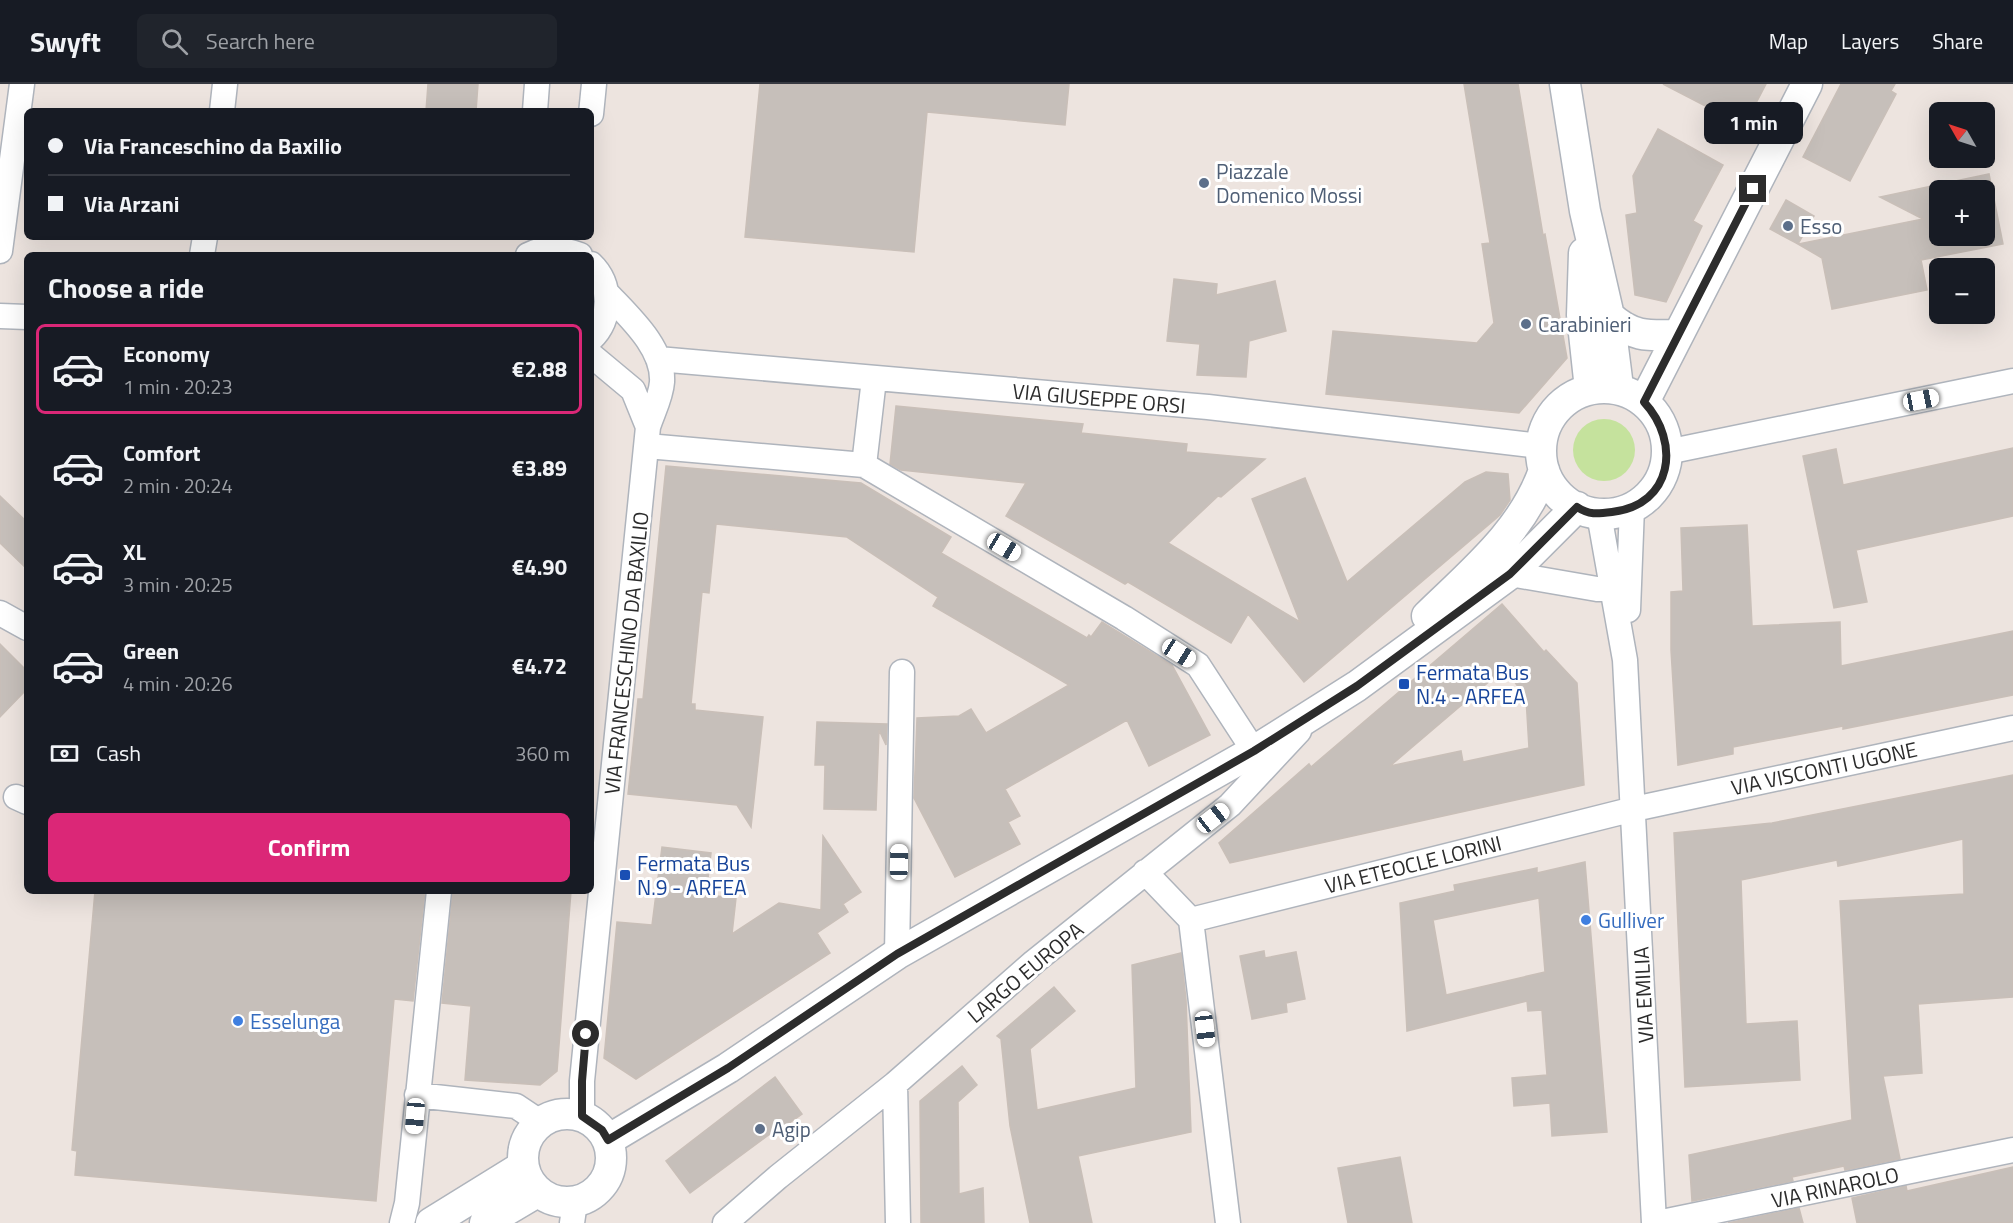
<!DOCTYPE html>
<meta charset="utf-8">
<style>
body{margin:0;font-family:"Titillium Web",sans-serif;background:#20242c;color:#f1f3f6;height:100vh;display:flex;flex-direction:column;font-size:22px;white-space:nowrap}
*{box-sizing:border-box;margin:0}
p{font-size:20px;color:#9ea1a6}
.icon{flex:none;width:33px;height:33px;fill:none;stroke:currentColor;stroke-width:2;stroke-linecap:round;stroke-linejoin:round}
.map{position:relative;flex:1;overflow:hidden}
.drawer{position:absolute;left:24px;top:168px;width:570px;height:642px;display:flex;flex-direction:column;background:#171b24;border-radius:9px;box-shadow:0 6px 24px #0002}
.drawer>*{flex:none}
.banner{position:absolute;left:24px;top:24px;width:570px;height:132px;border-radius:9px;box-shadow:0 6px 24px #0002;display:grid;align-content:center;height:132px;padding:0 24px;background:#171b24}
.needle{width:39px;rotate:309deg}
.buttons{position:absolute;left:1929px;top:18px;display:grid;gap:12px}
.buttons a{display:grid;place-items:center;width:66px;height:66px;border-radius:9px;background:#171b24;box-shadow:0 6px 24px #0002;font-size:30px}
.end{position:absolute;width:27px;height:27px;margin:-14px;border:8px solid #2c2c2c;background:#fff;box-shadow:0 0 0 3px #fff}
.from{border-radius:50%}
.bubble{position:absolute;height:42px;border-radius:9px;background:#171b24;box-shadow:0 6px 24px #0002;font-size:20px;font-weight:700;line-height:42px;text-align:center}
.car{position:absolute;width:18px;height:36px;margin:-18px -9px;border-radius:8px;box-shadow:0 0 4px 2px #0007;background:linear-gradient(#fff 24%,#345 0 40%,#fff 0 76%,#345 0 86%,#fff 0)}
.banner b{display:flex;align-items:center;gap:21px;height:57px;font-size:22px}
.banner b+b{border-top:2px solid #363941}
.banner i{width:15px;height:15px;background:#f1f3f6}
ul{padding:0;list-style:none}
li{display:flex;align-items:center;gap:18px;height:90px;margin:0 12px 9px;padding:0 12px;border:3px solid transparent;border-radius:9px}
li div{flex:1}
li b{display:block;font-size:22px}
li em{font-style:normal;font-weight:700}
li.current{border-color:#db2777}
li>.icon{width:54px;height:54px;stroke-width:1.5}
h2{padding:0 24px;font-size:27px;line-height:72px}
.pay{display:flex;align-items:center;gap:15px;height:66px;padding:0 24px;font-size:22px}
.pay p{margin-inline-start:auto}
.action{display:flex;gap:12px;margin-top:auto;padding:12px 24px}
.action a{flex:1;height:69px;border-radius:9px;background:#db2777;color:#fff;font-size:24px;font-weight:700;line-height:69px;text-align:center}
header{display:flex;align-items:center;gap:36px;box-sizing:border-box;height:84px;padding:0 30px;background:#171b24;border-bottom:2px solid #363941}
header strong{font-size:28px}
nav{display:flex;gap:33px;margin-inline-start:auto;font-size:21px}
.search{width:420px;height:54px;background:#20242c;display:flex;align-items:center;gap:15px;box-sizing:border-box;padding:0 21px;border-radius:9px;color:#9ea1a6;font-size:22px}
.map>svg:first-child{display:block}
.green{fill:#c5e29d}
.building{fill:#c6bfba;stroke:#c9bfb8;stroke-width:1.5;fill-rule:evenodd}
.lines{fill:none;stroke-linecap:round;stroke-linejoin:round}
.minor-casing{stroke:#afb4bc;stroke-width:27}
.tertiary-casing{stroke:#afb4bc;stroke-width:33}
.minor{stroke:#fff;stroke-width:24}
.tertiary{stroke:#fff;stroke-width:30}
.route{stroke:#2c2c2c;stroke-width:8}
.service-dot{fill:#5c6f8a;stroke:#fff;stroke-width:2}
.transit-dot{fill:#1a4fb4;stroke:#fff;stroke-width:2}
.shop-dot{fill:#3f7fe0;stroke:#fff;stroke-width:2}
.labels{text-anchor:middle;dominant-baseline:central;stroke-width:6;stroke-linejoin:round;paint-order:stroke}
.service-label{font-size:21px;fill:#4e5e75;stroke:#fff;text-anchor:start}
.street-label{font-size:21px;fill:#2c2c2c;stroke:#fff}
.transit-label{font-size:21px;fill:#164399;stroke:#fff;text-anchor:start}
.shop-label{font-size:21px;fill:#366cbe;stroke:#fff;text-anchor:start}
</style>
<header>
<strong>Swyft</strong>
<div class="search"><svg class="icon" aria-label="search" viewBox="0 0 24 24"><circle cx="10" cy="10" r="6"/><path d="M15 15l6 6"/></svg>Search here</div>
<nav><a>Map</a><a>Layers</a><a>Share</a></nav>
</header>
<div class="map">
<svg width="2013" height="1139" viewBox="0 0 2013 1139">
<rect width="100%" height="100%" fill="#ede4df"/>
<path class="green" d="M1573 366a31 31 0 1 1 62 0a31 31 0 1 1-62 0Z"/>
<path class="building" d="M428 0H478L476 27H426Z
M760 0H1069L1065 41 927 28 914 168 745 153Z
M1464 0H1518L1543 151 1545 150 1567 274 1519 329 1326 310 1333 247 1477 259 1494 239 1482 160 1490 159Z
M1663 0H1766L1744 42Z
M1841 0H1895L1891 7 1896 10 1850 97 1803 73Z
M1658 45 1723 81 1693 137 1702 142 1666 218 1635 211 1626 131 1637 129 1633 92Z
M1989 90 2003 160 1921 176 1927 206 1832 225 1822 174 1798 160 1923 135 1880 113ZM1940 106H1984V152H1940Z
M1786 116 1814 132 1798 160 1770 145Z
M1174 195 1217 200 1216 211 1275 197 1286 247 1249 257 1246 293 1197 291 1200 260 1167 257Z
M896 322 1083 340 1081 349 1187 360 1186 368 1265 375 1221 413 1218 412 1168 459 1300 538 1252 415 1305 394 1347 498 1465 398 1486 388 1508 390 1510 416 1500 431 1304 598 1248 530 1231 559 1128 498 1125 500 1006 432 1026 399 901 386 890 380Z
M2013 364V432L1856 466 1867 518 1834 524 1803 372 1836 365 1843 401Z
M666 382 861 399 951 453 941 469 1087 554 1089 551 1091 553 1102 538 1172 581 1210 651 1149 682 1127 636 1005 705 1020 732 1008 738 1020 760 955 793 914 714 917 634 959 632 971 625 986 649 1069 601 933 522 938 513 847 453 716 440 709 509 702 508 691 620H695V626L763 633 751 743 737 721 628 710 638 615H643Z
M0 412 27 438V485L0 459Z
M1747 441 1752 542 1840 538 1841 582 2013 547V611L1843 645V642L1733 663V670L1678 681 1671 566V508L1683 507 1681 444Z
M1502 520 1544 568 1546 566 1577 599 1584 701 1230 779 1219 759 1309 680 1311 683ZM1505 584 1526 614 1529 664 1463 678 1461 667 1390 682Z
M0 560 27 587V605L0 633Z
M817 638 887 640 886 661 879 646 876 726 824 725 825 681H815Z
M2013 691V913L1918 920 1922 989 1883 992 1900 1075 1845 1086 1844 1082 1792 1093 1793 1097 1692 1117 1689 1071 1852 1036 1840 817 1964 810 1963 755 1838 782 1837 776 1741 796 1746 940 1797 937 1800 996 1685 1003 1674 749 1772 739Z
M823 752 861 808 843 820 848 828 817 849 830 869 636 995 604 974 617 838 652 841 662 763 711 769 706 811 736 814 732 850 779 819 821 826Z
M1585 778 1607 1048 1552 1052 1550 1019 1514 1022 1512 994 1547 991 1542 926 1528 927 1527 917 1407 947 1400 819 1455 807 1454 801 1537 784V789ZM1539 814 1545 888 1446 911 1433 836Z
M95 807H425L413 917 394 915 376 1117 75 1091 77 1067 72 1066Z
M453 807H571L557 987 540 1001 465 996 471 922 442 919Z
M1264 867 1265 874 1296 868 1305 915 1286 919 1287 928 1252 935 1240 872Z
M1181 869 1186 916 1191 1048 1078 1072 1092 1139H1030L1010 1042 1001 955 997 952 1054 903 1075 927 1030 965 1037 1026 1136 1004 1132 881Z
M962 982 977 1001 958 1018 959 1110 983 1104 984 1139H921L920 1017Z
M775 993 802 1030 771 1052 770 1050 690 1109 666 1077Z
M1400 1073 1412 1139H1348L1338 1084Z
M2013 1083V1139H1857L1852 1114 1906 1102 1907 1107Z
M1799 1124 1803 1139H1728Z"/>
<g class="lines">
<defs>
<path id="minor" d="M222 27 225 0
M535 27 537 0
M591 30 594 0
M0 167 22 0
M202 171 205 153
M528 171C545 162 562 164 580 171
M591 180C612 200 612 235 591 255
M606 208C628 232 664 263 662 298 661 313 652 330 648 343
M0 232 27 233
M658 275 1208 323 1540 362
M874 295 864 381 1124 534 1198 581 1254 667
M647 362 864 381
M1667 368 2013 297
M1599 430 1625 576 1654 1139
M1510 490 1597 505H1614
M1628 526 1632 423
M0 529 27 544
M16 713 27 718
M1145 788 1191 836 1228 1139
M1191 836 1634 725 2013 644
M897 870 902 588
M895 1000 898 1139
M417 1011 516 1022 540 1038
M582 1032V997L648 343 633 306 591 271
M402 1139 407 1119 439 807
M572 1139 575 1118
M725 1139 778 1093 895 1000 1034 878 1230 721 1299 647
M1657 1139 2013 1066"/>
<path id="tertiary" d="M1565 0 1585 127 1609 232 1618 303
M1584 169 1582 231 1590 305
M1609 232C1632 253 1647 252 1678 251
M1541 367a63 63 0 1 1 126 0a63 63 0 1 1-126 0Z
M1644 318 1807 0
M1427 532C1471 489 1524 446 1544 386
M523 1074a44 44 0 1 1 88 0a44 44 0 1 1-88 0Z
M608 1056 728 984 897 870 1254 667 1357 602 1510 490 1577 423
M431 1139 523 1082
M485 1139 537 1108"/>
</defs>
<use href="#minor" class="minor-casing"/>
<use href="#tertiary" class="tertiary-casing"/>
<use href="#minor" class="minor"/>
<use href="#tertiary" class="tertiary"/>
</g>
<g class="lines">
<path class="route" d="M586 950 582 997V1032L602 1046 608 1056 728 984 897 870 1254 667 1357 602 1510 490 1577 423C1589 431 1597 430 1612 428 1673 421 1681 358 1644 318L1753 105"/>
</g>
<g class="service-dot">
<circle cx="1204" cy="99" r="6"/>
<circle cx="1788" cy="142" r="6"/>
<circle cx="1526" cy="240" r="6"/>
<circle cx="760" cy="1045" r="6"/>
</g>
<g class="transit-dot">
<rect x="1398" y="594" width="12" height="12" rx="3"/>
<rect x="619" y="785" width="12" height="12" rx="3"/>
</g>
<g class="shop-dot">
<circle cx="1586" cy="836" r="6"/>
<circle cx="238" cy="937" r="6"/>
</g>
<g class="labels">
<g class="service-label">
<text x="1216" y="87">Piazzale<tspan x="1216" dy="24">Domenico Mossi</tspan></text>
<text x="1800" y="142">Esso</text>
<text x="1538" y="240">Carabinieri</text>
<text x="772" y="1045">Agip</text>
</g>
<g class="street-label">
<text transform="translate(1099 314) rotate(5)">VIA GIUSEPPE ORSI</text>
<text transform="translate(626 569) rotate(-84)">VIA FRANCESCHINO DA BAXILIO</text>
<text transform="translate(1824 684) rotate(-12)">VIA VISCONTI UGONE</text>
<text transform="translate(1413 780) rotate(-14)">VIA ETEOCLE LORINI</text>
<text transform="translate(1025 888) rotate(-40)">LARGO EUROPA</text>
<text transform="translate(1643 911) rotate(-93)">VIA EMILIA</text>
<text transform="translate(1835 1103) rotate(-12)">VIA RINAROLO</text>
</g>
<g class="transit-label">
<text x="1416" y="588">Fermata Bus<tspan x="1416" dy="24">N.4 - ARFEA</tspan></text>
<text x="637" y="779">Fermata Bus<tspan x="637" dy="24">N.9 - ARFEA</tspan></text>
</g>
<g class="shop-label">
<text x="1598" y="836">Gulliver</text>
<text x="250" y="937">Esselunga</text>
</g>
</g>
</svg>
<div class="buttons">
<a><svg class="needle" viewBox="-14 -14 28 28"><path d="M0-13l5 13h-10z" fill="#e53935"/><path d="M0 13l5-13h-10z" fill="#9ea1a6"/></svg></a>
<a>+</a>
<a>−</a>
</div>
<i class="end from" style="left:586px;top:950px"></i>
<i class="end" style="left:1753px;top:105px"></i>
<div class="bubble" style="left:1704px;top:18px;width:99px">1 min</div>
<i class="car" style="left:1921px;top:316px;rotate:79deg"></i>
<i class="car" style="left:1004px;top:463px;rotate:121deg"></i>
<i class="car" style="left:1179px;top:569px;rotate:122deg"></i>
<i class="car" style="left:1213px;top:734px;rotate:52deg"></i>
<i class="car" style="left:899px;top:778px;rotate:1deg"></i>
<i class="car" style="left:1205px;top:945px;rotate:173deg"></i>
<i class="car" style="left:415px;top:1032px;rotate:185deg"></i>
<div class="banner">
<b><i class="from"></i>Via Franceschino da Baxilio</b>
<b><i></i>Via Arzani</b>
</div>
<section class="drawer">
<h2>Choose a ride</h2>
<ul>
<li class="current"><svg class="icon" aria-label="car" viewBox="0 0 24 24"><path d="M5 17H2v-5l4-1 3-4h7l3 4 3 1v5h-3M9 17h6M6 11h13"/><circle cx="7" cy="17" r="2"/><circle cx="17" cy="17" r="2"/></svg><div><b>Economy</b><p>1 min · 20:23</p></div><em>€2.88</em></li>
<li><svg class="icon" aria-label="car" viewBox="0 0 24 24"><path d="M5 17H2v-5l4-1 3-4h7l3 4 3 1v5h-3M9 17h6M6 11h13"/><circle cx="7" cy="17" r="2"/><circle cx="17" cy="17" r="2"/></svg><div><b>Comfort</b><p>2 min · 20:24</p></div><em>€3.89</em></li>
<li><svg class="icon" aria-label="car" viewBox="0 0 24 24"><path d="M5 17H2v-5l4-1 3-4h7l3 4 3 1v5h-3M9 17h6M6 11h13"/><circle cx="7" cy="17" r="2"/><circle cx="17" cy="17" r="2"/></svg><div><b>XL</b><p>3 min · 20:25</p></div><em>€4.90</em></li>
<li><svg class="icon" aria-label="car" viewBox="0 0 24 24"><path d="M5 17H2v-5l4-1 3-4h7l3 4 3 1v5h-3M9 17h6M6 11h13"/><circle cx="7" cy="17" r="2"/><circle cx="17" cy="17" r="2"/></svg><div><b>Green</b><p>4 min · 20:26</p></div><em>€4.72</em></li>
</ul>
<div class="pay"><svg class="icon" aria-label="cash" viewBox="0 0 24 24"><path d="M3 7h18v10H3z"/><circle cx="12" cy="12" r="2"/></svg>Cash<p>360 m</p></div>
<div class="action"><a>Confirm</a></div>
</section>
</div>
